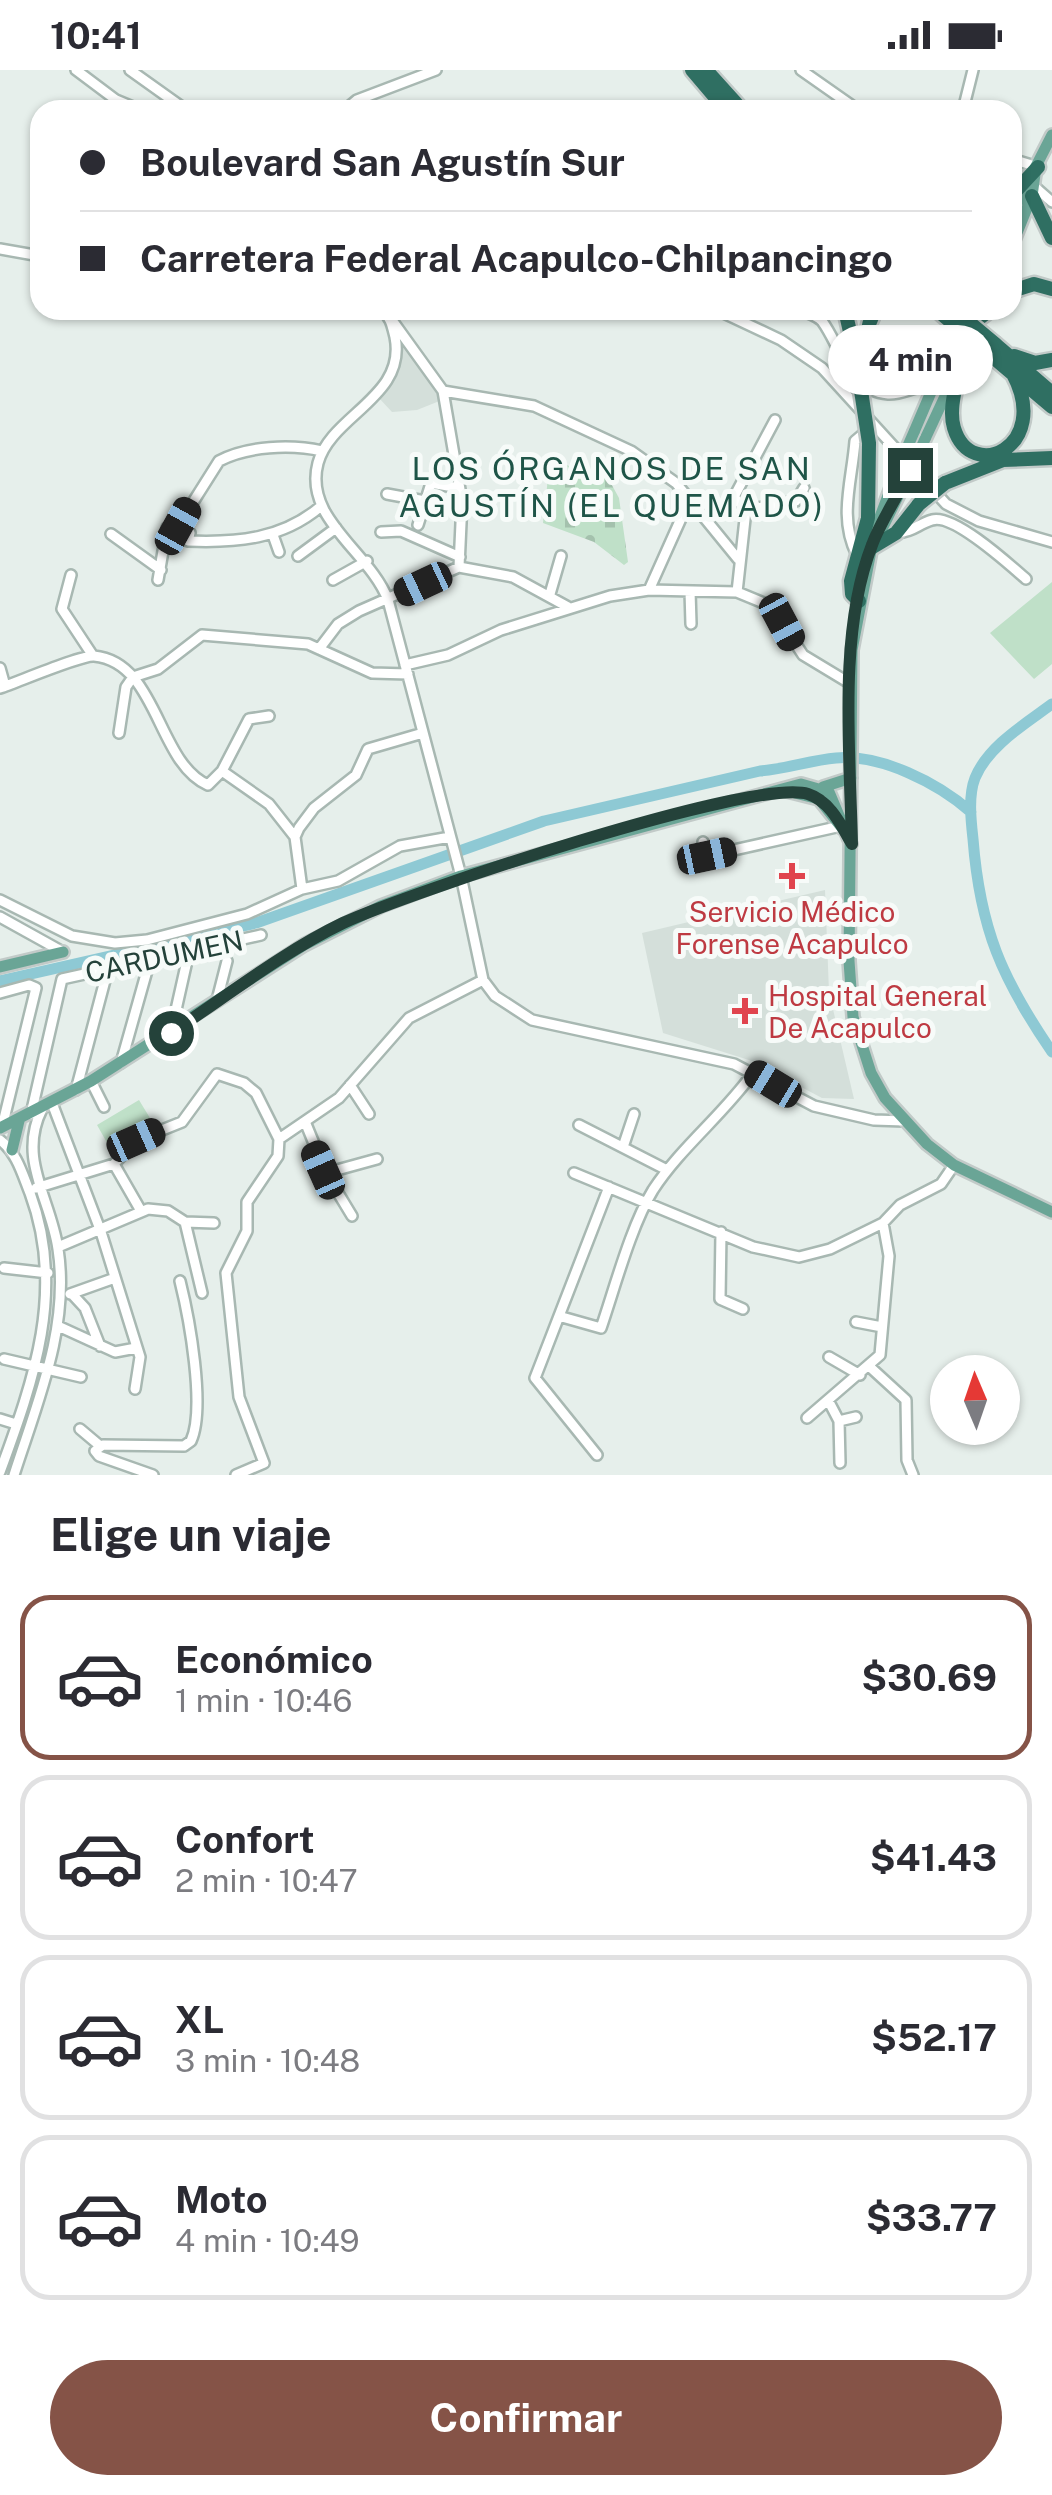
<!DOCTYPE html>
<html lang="es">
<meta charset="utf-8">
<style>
body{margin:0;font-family:"Public Sans",sans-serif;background:#f7f7f7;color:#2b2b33;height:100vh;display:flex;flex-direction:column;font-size:38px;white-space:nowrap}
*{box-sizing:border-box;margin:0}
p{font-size:32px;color:#7c7c81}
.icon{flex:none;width:55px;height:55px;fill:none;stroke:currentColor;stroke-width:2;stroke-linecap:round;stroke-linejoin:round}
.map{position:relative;height:1405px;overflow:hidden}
.sheet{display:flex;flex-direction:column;background:#fff;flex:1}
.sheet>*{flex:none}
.top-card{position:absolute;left:30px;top:30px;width:992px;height:220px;border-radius:30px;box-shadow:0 2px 8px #0004;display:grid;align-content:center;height:220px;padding:0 50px;background:#fff}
.needle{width:65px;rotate:358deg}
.controls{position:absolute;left:930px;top:1285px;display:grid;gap:20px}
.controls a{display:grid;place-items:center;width:90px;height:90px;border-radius:50%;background:#fff;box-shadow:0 2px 8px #0004;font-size:50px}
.end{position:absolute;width:45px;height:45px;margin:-22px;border:12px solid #24423a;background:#fff;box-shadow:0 0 0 5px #fff}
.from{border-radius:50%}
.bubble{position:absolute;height:70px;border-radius:35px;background:#fff;box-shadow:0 2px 8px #0004;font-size:32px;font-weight:700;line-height:70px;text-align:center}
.car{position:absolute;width:30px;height:60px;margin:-30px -15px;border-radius:12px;box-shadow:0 0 8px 2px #0007;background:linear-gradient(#222 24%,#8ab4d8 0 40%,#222 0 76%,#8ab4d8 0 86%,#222 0)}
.top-card b{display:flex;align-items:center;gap:35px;height:95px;font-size:38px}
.top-card b+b{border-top:2px solid #e1e1e2}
.top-card i{width:25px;height:25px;background:#2b2b33}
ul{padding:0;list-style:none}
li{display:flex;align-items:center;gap:30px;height:165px;margin:0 20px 15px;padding:0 30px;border:5px solid #e1e1e2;border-radius:30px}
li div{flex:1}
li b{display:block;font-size:38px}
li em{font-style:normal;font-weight:700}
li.selected{border-color:#855347}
li>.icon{width:90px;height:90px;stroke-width:1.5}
h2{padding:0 50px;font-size:45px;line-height:120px}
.cta{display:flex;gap:20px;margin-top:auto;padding:20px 50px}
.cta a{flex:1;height:115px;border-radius:60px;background:#855347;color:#fff;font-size:40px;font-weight:700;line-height:115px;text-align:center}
.status{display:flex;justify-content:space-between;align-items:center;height:70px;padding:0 50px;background:#fff;direction:ltr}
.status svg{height:28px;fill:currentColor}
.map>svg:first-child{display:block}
.built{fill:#d4dfda}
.cemetery{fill:url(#cemetery-stones)}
.pitch{fill:#bfe0c8}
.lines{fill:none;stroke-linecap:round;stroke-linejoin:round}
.river{stroke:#8ec9d4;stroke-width:11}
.minor-casing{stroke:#a8b8b2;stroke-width:14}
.major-casing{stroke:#c2cac8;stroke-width:16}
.highway-casing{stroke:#c2cac8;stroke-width:19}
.minor{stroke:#fff;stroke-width:9}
.major{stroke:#6aa596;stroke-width:11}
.highway{stroke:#2f6f62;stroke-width:14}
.major-bridge-casing{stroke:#c2cac8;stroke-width:16;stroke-linecap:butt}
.highway-bridge-casing{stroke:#c2cac8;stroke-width:19;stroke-linecap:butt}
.major-bridge{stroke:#6aa596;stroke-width:11}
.highway-bridge{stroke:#2f6f62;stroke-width:14}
.route{stroke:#24423a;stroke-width:12}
.health-dot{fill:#e0444e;stroke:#f7fbf9;stroke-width:4}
.labels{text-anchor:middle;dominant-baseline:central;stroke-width:10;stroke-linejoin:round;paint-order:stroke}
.health-label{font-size:28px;fill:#be3a42;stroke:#f7fbf9}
.street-label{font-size:28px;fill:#24423a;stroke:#f7fbf9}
.quarter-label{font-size:32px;letter-spacing:2.5px;fill:#1f5548;stroke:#f7fbf9}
</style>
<div class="status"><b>10:41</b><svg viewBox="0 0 49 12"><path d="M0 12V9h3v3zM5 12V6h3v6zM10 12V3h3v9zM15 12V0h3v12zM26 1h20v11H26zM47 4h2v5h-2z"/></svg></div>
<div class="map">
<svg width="1052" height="1405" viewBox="0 0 1052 1405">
<defs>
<pattern id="cemetery-stones" width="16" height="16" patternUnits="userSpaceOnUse" patternTransform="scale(2.5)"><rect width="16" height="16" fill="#bfe0c8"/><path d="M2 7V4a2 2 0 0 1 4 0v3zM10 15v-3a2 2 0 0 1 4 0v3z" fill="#a4c1ad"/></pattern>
</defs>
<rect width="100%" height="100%" fill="#e6efeb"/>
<path class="built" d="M403 268 441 321 442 330 417 340 392 342 378 327Z
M825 820 829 922 854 1029 822 1028 752 991 663 963 642 863Z"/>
<path class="cemetery" d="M550 390 608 408 619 428 628 492 624 495 594 472 543 453Z"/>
<path class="pitch" d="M1052 512V594L1034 609 990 563Z
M139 1030 153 1053 110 1078 97 1055Z"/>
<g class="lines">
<path class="river" d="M1052 634C1025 654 988 676 975 708 968 726 971 751 973 769 980 859 1002 909 1052 982
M0 911 256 853 544 751 760 701C786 699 811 690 836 688 881 684 938 713 971 742"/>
<defs>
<path id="minor" d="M76 0 116 30 140 40
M130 0 186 40
M801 0 858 40
M345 40 357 30 436 0
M963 40 973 0
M1012 89 1038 97
M1035 117 1052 132
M0 179 40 186
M382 240C391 248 392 255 395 267 407 327 331 345 318 393 303 449 370 482 388 530L461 806 483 910 495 926 532 950 734 994 814 1036 874 1050 904 1051
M696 240H699
M717 240 781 270 822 298 946 434 979 451 1052 472
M801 240C808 243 817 246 822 251 840 275 849 321 888 324 905 325 916 314 933 317
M394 253 443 321 534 336 631 381 676 413 738 489
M443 321 462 431 459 497
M387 424 425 431
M746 440 734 427 775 350
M746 440 796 431 804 418
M418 455 431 413 459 418
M178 456 219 391C247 376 291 374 322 381
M381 462 401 461 460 487
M896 463C913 462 918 454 932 450 953 443 1010 495 1026 509
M111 464 161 500
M273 465 279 482
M857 485C838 448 852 411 855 371L868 360
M298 486 336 458
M71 505 62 539 93 586
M158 510 167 458 178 456 190 463 188 471C237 473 282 469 320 437
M333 510 367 491
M649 520 688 433
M690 521 691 554
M737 522 746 440
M550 524 561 486
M319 579 338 554 359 541 459 497 513 507 568 537
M405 595 448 585 501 560 610 526 649 520 737 522 771 536 803 585 851 614
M0 598 5 616
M0 618C18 612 81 585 94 586 158 592 157 693 208 715L222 701 249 649 269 646
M119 663 126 617 133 607 158 599 202 565 308 574 372 603 408 604
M222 701 269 734 295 767
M703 772 707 786 841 756
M302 819 295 767 299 758 314 738 356 705 368 679 423 663
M0 830 72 866 115 873 147 870 247 844 302 819 338 811 400 776 450 767
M0 847 63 882
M0 923 29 915 36 918 2 1057
M217 930 227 891
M171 962 189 882
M121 993 150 890
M91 1011 104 1037
M350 1015 369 1044
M76 1020 108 899
M52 1033 101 1162 140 1287 135 1319
M31 1044 62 909 261 865
M306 1054 326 1103 377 1089
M579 1055 667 1100
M279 1069 339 1028 409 948 483 910
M0 1070C17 1083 22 1103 30 1123 66 1220 34 1309 0 1402
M624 1074 634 1044
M114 1094 137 1070 182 1052 217 1004 244 1013 256 1023 279 1069 278 1086 247 1132V1161L226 1203 239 1327 264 1393 236 1405
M326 1103 352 1146
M574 1103 753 1177 799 1187 830 1179 883 1153 900 1135 941 1114 954 1095
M36 1118 114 1094 141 1141
M185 1152 214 1153
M721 1162 720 1229 743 1239
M58 1177 148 1139 168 1141 185 1152 202 1223
M4 1198 48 1203
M70 1224 115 1208
M72 1224 85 1238 100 1276
M562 1247 601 1258C615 1217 631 1156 653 1120 681 1077 723 1045 753 1003
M856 1252 882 1257
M58 1256 115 1282 136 1278
M829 1287 860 1305
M4 1289 81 1307
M870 1297 906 1330 907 1390 913 1405
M828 1330 839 1351 840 1393
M807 1348 880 1285 889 1186 883 1153
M0 1349 16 1354
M839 1351 856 1347
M80 1359 99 1375
M597 1385 535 1308 609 1117
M14 1405C37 1333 70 1257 58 1179 51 1129 17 1089 42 1039
M153 1405 99 1386 95 1381 103 1375 184 1376 191 1371C206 1338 189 1247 180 1211"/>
<path id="major" d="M1012 143 1052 65
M1012 175 1032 126 1035 104
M914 362 949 280
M925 369 974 264
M900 394 875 460 852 580 849 891 853 947 871 1003 885 1028 927 1074 954 1095 1052 1142
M881 461 911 400
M823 717 851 708
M787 721 819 729 843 759
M0 897 63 882
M0 1058 91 1011 304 875 381 836 461 806 801 714 829 722 851 774
M12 1080 19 1051"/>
<path id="highway" d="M692 0 726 40
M706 0 742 40
M1012 125 1038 97
M1032 126 1052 168
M1012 221 1034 214 1052 219
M845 240 856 288
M876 240C852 274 882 326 923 301 934 294 943 282 952 273
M937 240 951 252
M981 247 990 240
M995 274 1052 323
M988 283 1052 337
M1014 286 1035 293 1052 290
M960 295C957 314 948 339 954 358 971 414 1052 377 1013 304
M945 413 1003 390 1052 388
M871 478 896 463 919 434
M859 531 852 524 851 511 868 448 869 373"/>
</defs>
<use href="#minor" class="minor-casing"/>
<use href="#major" class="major-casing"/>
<use href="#highway" class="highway-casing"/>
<use href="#minor" class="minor"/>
<use href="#major" class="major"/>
<use href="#highway" class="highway"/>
<defs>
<path id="major-bridge" d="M900 394 914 362
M911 400 925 369"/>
<path id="highway-bridge" d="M959 244 995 274
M951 252 988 283
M856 288 869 373
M919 434 945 413"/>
</defs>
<use href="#major-bridge" class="major-bridge-casing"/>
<use href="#highway-bridge" class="highway-bridge-casing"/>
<use href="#major-bridge" class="major-bridge"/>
<use href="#highway-bridge" class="highway-bridge"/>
</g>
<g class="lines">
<path class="route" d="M171 963C227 926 283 882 343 853 407 823 754 707 808 724 830 731 841 755 852 774 850 682 838 562 872 475 881 450 899 425 910 400"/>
</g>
<g class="health-dot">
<path d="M787 791h10v10h10v10h-10v10h-10v-10h-10v-10h10z"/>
<path d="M740 926h10v10h10v10h-10v10h-10v-10h-10v-10h10z"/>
</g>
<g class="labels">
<g class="health-label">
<text x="792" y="841">Servicio Médico<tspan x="792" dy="32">Forense Acapulco</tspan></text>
<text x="768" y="925" text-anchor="start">Hospital General<tspan x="768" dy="32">De Acapulco</tspan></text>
</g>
<g class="street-label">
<text transform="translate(164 886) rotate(-12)">CARDUMEN</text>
</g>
<g class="quarter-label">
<text x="612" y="398">LOS ÓRGANOS DE SAN<tspan x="612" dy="37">AGUSTÍN (EL QUEMADO)</tspan></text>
</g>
</g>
</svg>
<div class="controls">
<a><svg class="needle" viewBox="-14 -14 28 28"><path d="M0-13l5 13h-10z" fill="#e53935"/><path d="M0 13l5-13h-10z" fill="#7c7c81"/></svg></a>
</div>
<i class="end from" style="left:171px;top:963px"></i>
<i class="end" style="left:910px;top:400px"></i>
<div class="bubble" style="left:828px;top:255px;width:165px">4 min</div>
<i class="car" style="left:178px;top:456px;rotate:29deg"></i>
<i class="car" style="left:423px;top:514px;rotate:245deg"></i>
<i class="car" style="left:782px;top:552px;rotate:152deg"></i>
<i class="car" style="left:707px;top:786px;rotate:78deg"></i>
<i class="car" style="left:773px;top:1014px;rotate:301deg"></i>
<i class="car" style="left:136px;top:1070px;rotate:66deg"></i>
<i class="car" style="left:323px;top:1100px;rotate:336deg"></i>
<div class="top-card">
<b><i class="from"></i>Boulevard San Agustín Sur</b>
<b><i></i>Carretera Federal Acapulco-Chilpancingo</b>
</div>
</div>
<section class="sheet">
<h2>Elige un viaje</h2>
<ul>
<li class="selected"><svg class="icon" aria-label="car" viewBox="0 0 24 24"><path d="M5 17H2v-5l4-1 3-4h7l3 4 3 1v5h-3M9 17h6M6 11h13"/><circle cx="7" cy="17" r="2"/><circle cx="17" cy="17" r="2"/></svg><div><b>Económico</b><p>1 min · 10:46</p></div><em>$30.69</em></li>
<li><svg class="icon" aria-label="car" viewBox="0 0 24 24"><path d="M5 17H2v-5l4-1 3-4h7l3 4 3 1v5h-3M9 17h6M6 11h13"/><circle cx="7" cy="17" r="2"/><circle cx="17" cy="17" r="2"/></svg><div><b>Confort</b><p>2 min · 10:47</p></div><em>$41.43</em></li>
<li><svg class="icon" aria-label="car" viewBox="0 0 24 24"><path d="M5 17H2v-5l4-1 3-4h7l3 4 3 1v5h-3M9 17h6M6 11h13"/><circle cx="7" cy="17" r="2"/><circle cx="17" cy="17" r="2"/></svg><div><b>XL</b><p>3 min · 10:48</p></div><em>$52.17</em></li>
<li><svg class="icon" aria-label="car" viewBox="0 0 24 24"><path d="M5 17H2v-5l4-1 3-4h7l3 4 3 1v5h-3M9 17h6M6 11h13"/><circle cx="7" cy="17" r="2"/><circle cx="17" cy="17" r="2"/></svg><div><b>Moto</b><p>4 min · 10:49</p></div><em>$33.77</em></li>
</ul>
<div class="cta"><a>Confirmar</a></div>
</section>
